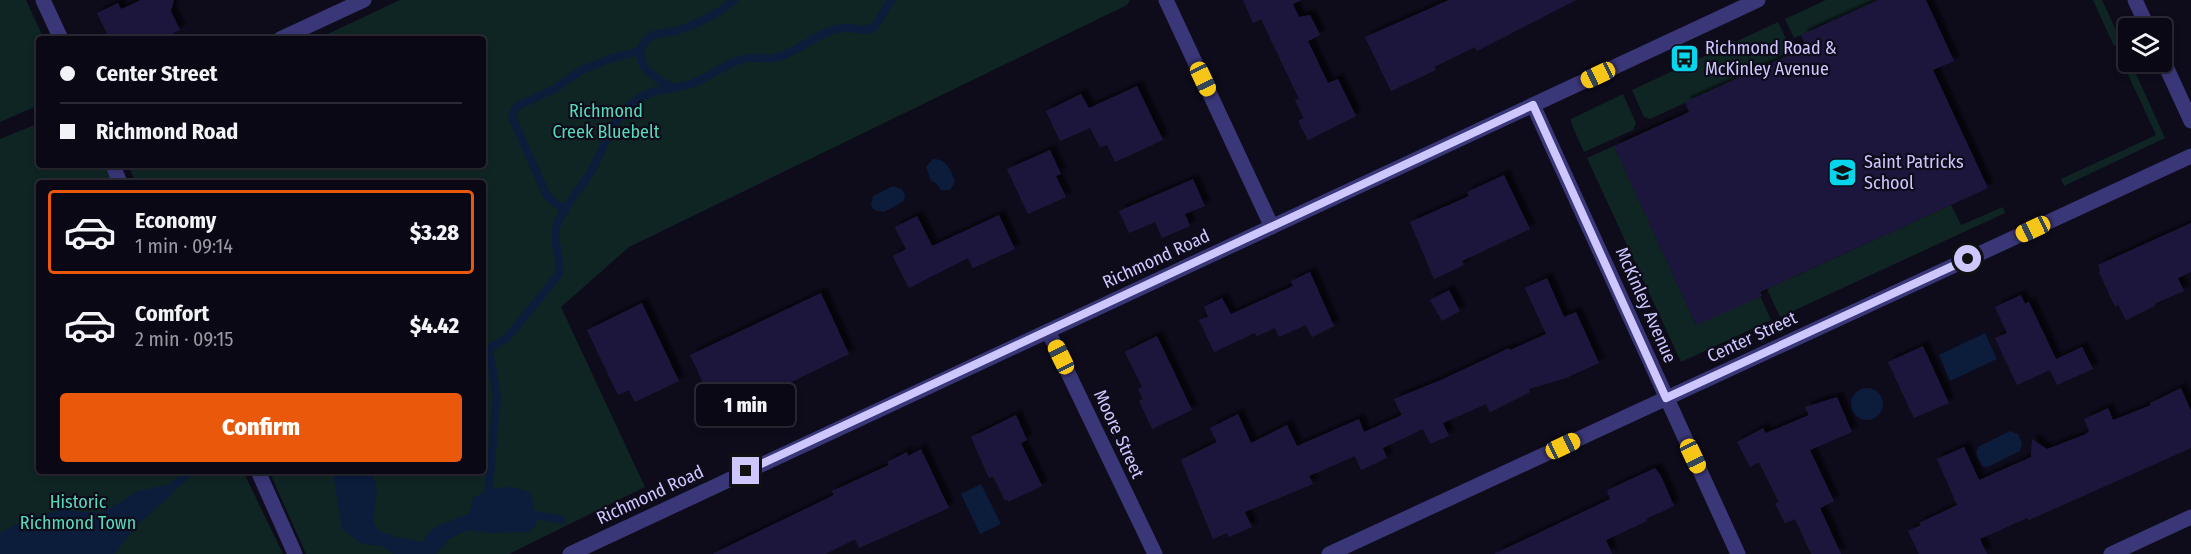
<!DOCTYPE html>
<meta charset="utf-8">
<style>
body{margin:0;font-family:"Fira Sans Condensed",sans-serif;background:#13111d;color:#f1f3f6;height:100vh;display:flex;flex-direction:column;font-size:22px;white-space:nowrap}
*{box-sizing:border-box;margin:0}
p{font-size:20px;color:#999aa0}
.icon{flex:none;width:33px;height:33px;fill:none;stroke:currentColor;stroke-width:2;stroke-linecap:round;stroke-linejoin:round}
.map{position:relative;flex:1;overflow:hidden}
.sheet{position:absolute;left:36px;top:180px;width:450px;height:294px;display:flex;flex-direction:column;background:#0a0814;border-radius:6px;box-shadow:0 3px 9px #0003,0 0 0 2px #2a2934}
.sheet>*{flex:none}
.hud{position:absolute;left:36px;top:36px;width:450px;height:132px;border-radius:6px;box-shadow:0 3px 9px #0003,0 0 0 2px #2a2934;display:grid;align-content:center;height:132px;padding:0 24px;background:#0a0814}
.tools{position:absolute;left:2118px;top:18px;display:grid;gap:12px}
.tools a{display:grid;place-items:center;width:54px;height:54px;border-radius:6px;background:#0a0814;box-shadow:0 3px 9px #0003,0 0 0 2px #2a2934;font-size:30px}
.end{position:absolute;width:27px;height:27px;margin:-14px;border:8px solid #cdc7fe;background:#111;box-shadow:0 0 0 3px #111}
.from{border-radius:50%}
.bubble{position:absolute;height:42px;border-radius:6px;background:#0a0814;box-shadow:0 3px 9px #0003,0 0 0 2px #2a2934;font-size:20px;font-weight:800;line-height:42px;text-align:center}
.car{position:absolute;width:18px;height:36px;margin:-18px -9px;border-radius:8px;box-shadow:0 0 4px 2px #0007;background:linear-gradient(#f5c518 24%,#345 0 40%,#f5c518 0 76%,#345 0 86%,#f5c518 0)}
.hud b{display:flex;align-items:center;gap:21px;height:57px;font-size:22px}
.hud b+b{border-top:2px solid #2a2934}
.hud i{width:15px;height:15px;background:#f1f3f6}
ul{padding:10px 0 0;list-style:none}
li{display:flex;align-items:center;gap:18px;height:84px;margin:0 12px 9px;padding:0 12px;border:3px solid transparent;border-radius:6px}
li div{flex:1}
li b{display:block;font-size:22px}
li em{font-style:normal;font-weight:800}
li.on{border-color:#ea580c}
li>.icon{width:54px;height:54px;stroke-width:1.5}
.action{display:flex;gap:12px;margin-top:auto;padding:12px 24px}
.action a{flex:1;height:69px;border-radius:6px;background:#ea580c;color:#fff;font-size:24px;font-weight:800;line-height:69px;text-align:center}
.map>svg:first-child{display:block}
.green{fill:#0f2524}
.water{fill:#0b1d3b}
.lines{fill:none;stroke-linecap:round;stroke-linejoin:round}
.stream{stroke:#0b1d3b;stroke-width:8}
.building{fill:#1f183c;filter:url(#shadow)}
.pedestrian{stroke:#3a3779;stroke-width:15}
.minor{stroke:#3a3779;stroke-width:15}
.tertiary{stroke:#3a3779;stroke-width:15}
.route{stroke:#cdc7fe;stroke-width:8}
.labels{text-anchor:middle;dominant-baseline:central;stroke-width:4.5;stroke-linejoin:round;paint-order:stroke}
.poi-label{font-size:18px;fill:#cdc7fe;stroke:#0e0b1b;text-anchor:start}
.park-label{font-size:18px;fill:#57dab9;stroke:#0e0b1b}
.street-label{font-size:18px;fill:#cdc7fe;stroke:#0e0b1b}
</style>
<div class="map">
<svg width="2191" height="554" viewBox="0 0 2191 554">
<defs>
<filter id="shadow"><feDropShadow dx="5.5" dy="-5.5" stdDeviation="1.5" flood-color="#0009"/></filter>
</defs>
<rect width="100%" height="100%" fill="#0e0b1b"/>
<path class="green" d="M0 0H26L44 39H39V105L0 122Z
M400 0H1130L1127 5 629 247 561 307 645 487 509 554H306L269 471H483V183H136L128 165H483V39H317Z
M1826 0H1878L1794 38 1785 19Z
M2093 0H2102L2122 43 2114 46Z
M1778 22 1788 43 1785 45 1789 55 1650 119 1644 117 1632 90Z
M2132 65 2165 138 2064 186 2061 179 2156 135 2125 68Z
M1623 94 1636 123 1633 130 1584 152 1572 125 1571 119Z
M39 123V165H106L114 183H39V471H243L283 554H0V139Z
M1614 146 1696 325 1760 296 1771 320 1681 362 1587 158Z
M1951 205 1961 225 2003 207 2005 213 1780 317 1767 289Z"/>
<path class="water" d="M933 159C946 158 952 171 955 182L950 190H941L936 183 931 181 926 167Z
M893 186 902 189 905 195 904 201 884 212 874 210 871 205 873 196Z
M1985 333 1997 359 1950 381 1939 355Z
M1851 404a16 16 0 1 1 32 0a16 16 0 1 1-32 0Z
M2010 431 2018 434 2022 443 2020 451 1988 467 1982 466 1976 454 1978 447Z
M339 471H372L377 490 373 520 377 530 396 537 422 542 434 528 469 513 473 498C490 488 513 482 531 494L537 523 529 532 488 533 468 530 449 539 436 554H394L381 546 362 544 342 529 333 473Z
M180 482 170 496 133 529 115 554H0V533L28 518 62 510 101 513 139 491Z
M981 484 1001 524 980 534 961 494Z"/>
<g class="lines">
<path class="stream" d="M671 87C657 78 637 69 641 50 642 46 645 40 648 38 656 32 667 33 676 31 695 25 719 14 734 0
M565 211 547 196 512 117 516 107 556 88 580 71 612 58 641 51
M489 349 497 396 489 488
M483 352 507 338 559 274C562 258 553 244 556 229 559 212 579 190 589 175 603 151 612 119 634 102 653 87 669 91 690 84 708 78 725 64 743 59 755 55 767 61 779 57 801 50 818 32 841 28 851 26 861 33 872 28 879 26 883 8 892 0
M172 487 192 471
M535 515 562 520"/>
</g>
<path class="building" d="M141 0H174L171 11 180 30 161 39H110L97 13 118 3 121 9Z
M1243 0H1302L1293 4 1299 17 1310 15 1320 35 1308 41 1328 83 1338 79 1356 116 1308 140 1298 121 1304 118 1295 100 1299 99 1261 19 1253 23Z
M1449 0H1576L1477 51 1475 47 1434 67 1436 70 1391 91 1365 37Z
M1878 0H1926L1954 61 1933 70 1988 188 1760 292 1762 296 1696 325 1614 146 1689 112 1685 102 1789 55 1787 51 1805 43 1801 35Z
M1137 86 1163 140 1115 162 1107 145 1100 147 1090 128 1060 141 1046 111 1081 94 1089 108Z
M1050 150 1061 174 1056 176 1066 197 1028 214 1007 169Z
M1504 175 1530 229 1462 261 1464 265 1434 279 1410 222 1469 196 1467 192Z
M1193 179 1205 206 1185 214 1190 226 1162 238 1155 222 1129 233 1119 211Z
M999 215 1015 249 973 268 968 258 909 288 893 256 906 249 895 227 917 216 932 246Z
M2191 223V272L2178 278 2184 291 2154 304 2155 306 2126 320 2118 304 2115 307 2099 272 2100 271 2098 265Z
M1310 272 1334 326 1312 337 1306 325 1279 337 1275 328 1257 336 1255 333 1214 352 1199 320 1208 317 1204 307 1222 298 1231 314 1293 286 1291 281Z
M1547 278 1564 317 1576 312 1599 363 1566 378 1529 389 1530 392 1490 412 1486 404 1443 423 1449 436 1430 444 1423 429 1383 448 1387 458 1361 470 1355 456 1309 476 1313 484 1245 512 1252 527 1229 537 1227 533 1213 539 1181 460 1217 442 1210 428 1238 414 1251 443 1287 425 1297 446 1359 419 1364 432 1402 415 1394 399 1443 379 1509 348 1510 350 1546 334 1525 288Z
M1449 290 1460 311 1442 321 1430 300Z
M821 293 849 354 787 384 785 381 738 403 739 406 719 416 690 355Z
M2021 295 2025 304 2029 302 2056 359 2082 347 2093 369 2057 385 2050 370 2017 385 1995 338 2007 333 1995 307Z
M642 303 679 381 635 402 629 390 618 395 587 330Z
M1157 336 1192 410 1152 429 1139 401 1143 399 1138 389 1142 387 1125 352Z
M1923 346 1949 403 1914 418 1888 362Z
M2181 388 2191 411V448L2029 520 2027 518 1980 539 1987 554H1919L1908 531 1921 525 1919 523 1957 505 1937 459 1964 447 1979 480 2031 457 2032 439 2047 449 2086 434 2089 431 2084 419 2108 408 2113 420 2151 405 2150 403Z
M1837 397 1852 432 1810 450 1834 501 1820 508 1841 554H1811L1795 519 1785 523 1775 504 1779 502 1759 462 1750 467 1737 442 1763 428 1766 433 1809 415 1805 407Z
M1016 415 1027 440 1021 443 1042 486 1008 502 1007 499 1005 501 993 476 989 478 971 437Z
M921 449 949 508 859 548 855 539 825 554H712L834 495 832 491 889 465 887 462 907 452 908 456Z
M1655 468 1661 476 1674 506 1646 519 1647 521 1606 540 1612 554H1494L1610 499 1607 490Z"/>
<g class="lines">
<path class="pedestrian" d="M113 165 120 183
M258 471 295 554"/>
<path class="minor" d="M43 0 61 39
M1166 0 1272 227
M2135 0 2148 28
M280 39 364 0
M2162 58 2191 121
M1533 105 1738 554
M1048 331 1155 554
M1329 554 2191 156
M2111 554 2191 517"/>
<path class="tertiary" d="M570 554 1758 0"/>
</g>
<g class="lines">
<path class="route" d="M746 471 1533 105 1666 398 1968 259"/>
</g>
<defs>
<symbol id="bus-square" viewBox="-11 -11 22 22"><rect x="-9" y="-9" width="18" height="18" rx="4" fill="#06d5eb" stroke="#0e0b1b"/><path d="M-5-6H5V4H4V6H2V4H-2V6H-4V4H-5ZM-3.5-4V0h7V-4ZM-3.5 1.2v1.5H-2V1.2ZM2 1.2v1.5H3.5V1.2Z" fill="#111"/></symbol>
<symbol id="school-square" viewBox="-11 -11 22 22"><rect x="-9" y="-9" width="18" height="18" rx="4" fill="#06d5eb" stroke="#0e0b1b"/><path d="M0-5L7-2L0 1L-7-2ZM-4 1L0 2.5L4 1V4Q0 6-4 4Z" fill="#111"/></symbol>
</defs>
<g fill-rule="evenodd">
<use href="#bus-square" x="1668" y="42" width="33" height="33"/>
<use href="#school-square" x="1826" y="156" width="33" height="33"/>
</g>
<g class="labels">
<g class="poi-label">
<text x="1705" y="48">Richmond Road &amp;<tspan x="1705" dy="21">McKinley Avenue</tspan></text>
<text x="1864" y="162">Saint Patricks<tspan x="1864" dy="21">School</tspan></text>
</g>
<g class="park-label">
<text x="606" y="111">Richmond<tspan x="606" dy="21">Creek Bluebelt</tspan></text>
<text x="78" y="502">Historic<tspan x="78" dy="21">Richmond Town</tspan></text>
</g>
<g class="street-label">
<text transform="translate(1156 259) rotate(-25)">Richmond Road</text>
<text transform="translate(1646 305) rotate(66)">McKinley Avenue</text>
<text transform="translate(1752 337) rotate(-25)">Center Street</text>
<text transform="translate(1119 434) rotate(65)">Moore Street</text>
<text transform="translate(650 495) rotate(-25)">Richmond Road</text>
</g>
</g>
</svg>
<div class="tools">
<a><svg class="icon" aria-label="layers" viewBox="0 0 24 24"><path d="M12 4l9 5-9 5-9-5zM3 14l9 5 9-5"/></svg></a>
</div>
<i class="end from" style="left:1968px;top:259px"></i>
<i class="end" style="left:746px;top:471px"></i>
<div class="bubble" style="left:696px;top:384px;width:99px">1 min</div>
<i class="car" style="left:1598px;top:75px;rotate:245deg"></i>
<i class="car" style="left:1203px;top:79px;rotate:155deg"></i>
<i class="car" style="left:2033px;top:229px;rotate:245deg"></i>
<i class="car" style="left:1061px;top:357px;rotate:334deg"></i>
<i class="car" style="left:1563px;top:446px;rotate:65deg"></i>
<i class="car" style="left:1693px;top:456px;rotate:155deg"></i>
<div class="hud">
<b><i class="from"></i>Center Street</b>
<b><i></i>Richmond Road</b>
</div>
<section class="sheet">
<ul>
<li class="on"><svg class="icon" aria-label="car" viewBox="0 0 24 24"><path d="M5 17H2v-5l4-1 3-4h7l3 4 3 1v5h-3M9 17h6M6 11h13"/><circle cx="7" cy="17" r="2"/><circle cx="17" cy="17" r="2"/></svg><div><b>Economy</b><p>1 min · 09:14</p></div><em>$3.28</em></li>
<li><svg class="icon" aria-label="car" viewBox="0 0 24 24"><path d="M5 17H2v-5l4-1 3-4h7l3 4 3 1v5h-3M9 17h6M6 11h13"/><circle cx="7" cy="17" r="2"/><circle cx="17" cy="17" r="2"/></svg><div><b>Comfort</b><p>2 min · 09:15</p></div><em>$4.42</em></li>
</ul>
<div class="action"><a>Confirm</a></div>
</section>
</div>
